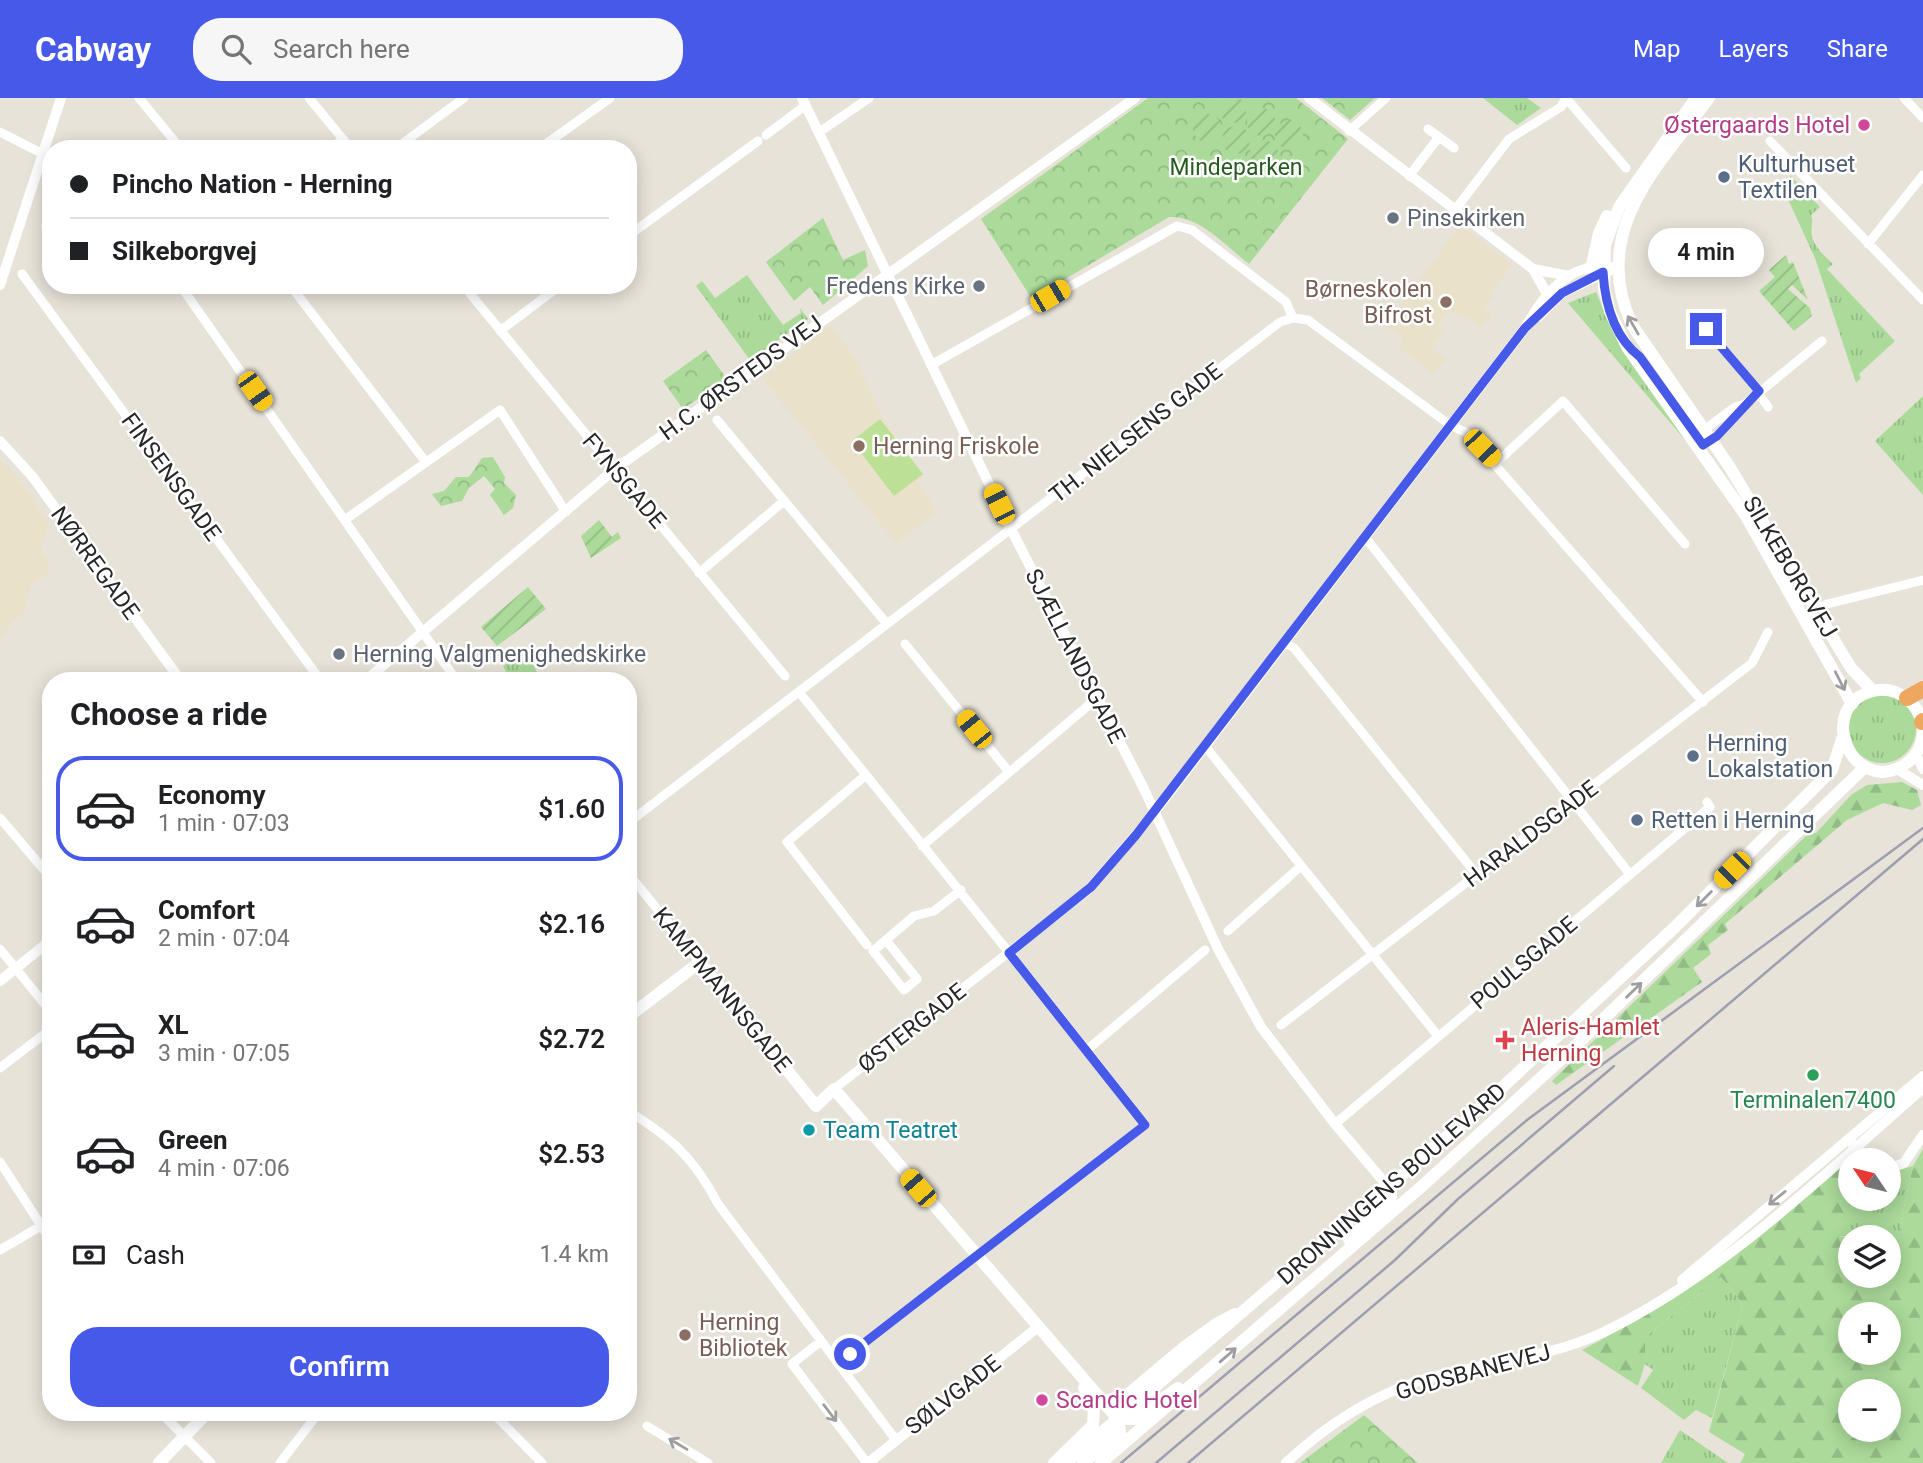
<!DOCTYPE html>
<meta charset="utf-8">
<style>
body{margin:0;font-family:Roboto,sans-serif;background:#f6f6f6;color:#202124;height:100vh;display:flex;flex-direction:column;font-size:26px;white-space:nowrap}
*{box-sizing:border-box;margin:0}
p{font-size:23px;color:#757577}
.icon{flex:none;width:38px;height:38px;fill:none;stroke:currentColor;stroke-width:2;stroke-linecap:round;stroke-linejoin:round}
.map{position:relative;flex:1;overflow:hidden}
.panel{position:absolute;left:42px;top:574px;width:595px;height:749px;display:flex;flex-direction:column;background:#fff;border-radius:28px;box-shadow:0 4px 18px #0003}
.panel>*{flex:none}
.banner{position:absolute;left:42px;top:42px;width:595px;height:154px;border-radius:28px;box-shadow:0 4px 18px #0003;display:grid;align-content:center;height:154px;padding:0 28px;background:#fff}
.needle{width:46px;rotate:305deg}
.fabs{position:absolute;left:1838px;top:1050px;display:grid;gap:14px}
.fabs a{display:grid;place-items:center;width:63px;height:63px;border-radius:50%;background:#fff;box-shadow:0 4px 18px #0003;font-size:35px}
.end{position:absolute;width:32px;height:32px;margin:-16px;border:9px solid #4659e8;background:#fff;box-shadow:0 0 0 4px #fff}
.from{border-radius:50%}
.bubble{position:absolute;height:49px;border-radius:24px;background:#fff;box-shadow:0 4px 18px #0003;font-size:23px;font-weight:600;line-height:49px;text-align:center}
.car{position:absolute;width:21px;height:42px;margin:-21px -10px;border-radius:9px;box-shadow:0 0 5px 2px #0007;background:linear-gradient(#f5c518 24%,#345 0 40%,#f5c518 0 76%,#345 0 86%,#f5c518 0)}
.banner b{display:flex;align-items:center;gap:24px;height:66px;font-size:26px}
.banner b+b{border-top:2px solid #e0e0e0}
.banner i{width:18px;height:18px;background:#202124}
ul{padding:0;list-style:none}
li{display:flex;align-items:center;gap:21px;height:105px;margin:0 14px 10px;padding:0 14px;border:4px solid transparent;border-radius:28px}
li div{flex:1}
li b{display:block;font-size:26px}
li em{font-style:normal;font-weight:600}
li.on{border-color:#4659e8}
li>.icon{width:63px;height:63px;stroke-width:1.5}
h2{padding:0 28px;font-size:32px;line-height:84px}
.pay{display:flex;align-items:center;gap:18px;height:77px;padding:0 28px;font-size:26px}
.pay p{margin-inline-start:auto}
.primary-button{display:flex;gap:14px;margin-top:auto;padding:14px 28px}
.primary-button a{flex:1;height:80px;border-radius:28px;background:#4659e8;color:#fff;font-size:28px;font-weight:600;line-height:80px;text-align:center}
header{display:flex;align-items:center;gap:42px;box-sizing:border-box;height:98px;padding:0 35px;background:#4659e8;color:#fff}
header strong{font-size:33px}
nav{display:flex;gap:38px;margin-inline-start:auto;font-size:24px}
.search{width:490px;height:63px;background:#f6f6f6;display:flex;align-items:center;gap:18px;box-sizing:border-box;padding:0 24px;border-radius:28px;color:#757577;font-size:26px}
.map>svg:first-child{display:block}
.education{fill:#e9e1c9}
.grass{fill:url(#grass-tufts)}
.forest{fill:url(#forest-firs);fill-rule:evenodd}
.park{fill:url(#park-crowns)}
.garden{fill:url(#garden-furrows)}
.pitch{fill:#bce196}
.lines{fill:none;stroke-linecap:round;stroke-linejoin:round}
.minor{stroke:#fff;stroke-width:9}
.tertiary{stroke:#fff;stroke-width:10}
.secondary{stroke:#fff;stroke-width:12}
.motorway{stroke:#eea75e;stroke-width:16}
.rail{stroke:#9d9eaf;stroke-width:2.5}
.oneway{stroke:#9e9e9e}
.route{stroke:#4659e8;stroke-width:9}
.hotel-dot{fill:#d1479c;stroke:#fff;stroke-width:2.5}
.service-dot{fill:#5c6f8a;stroke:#fff;stroke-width:2.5}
.worship-dot{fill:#6b7280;stroke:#fff;stroke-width:2.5}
.education-dot{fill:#8d6e63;stroke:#fff;stroke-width:2.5}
.health-dot{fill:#e0444e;stroke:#fff;stroke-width:2.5}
.leisure-dot{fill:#2e9e5b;stroke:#fff;stroke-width:2.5}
.culture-dot{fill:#0f9aa8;stroke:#fff;stroke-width:2.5}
.labels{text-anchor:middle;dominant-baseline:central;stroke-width:5;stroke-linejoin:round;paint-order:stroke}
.hotel-label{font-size:23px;fill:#b23c85;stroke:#fff;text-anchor:end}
.service-label{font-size:23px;fill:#4e5e75;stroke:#fff;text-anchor:start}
.park-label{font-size:23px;fill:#275b1f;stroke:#fff}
.worship-label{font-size:23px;fill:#5b616d;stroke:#fff;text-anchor:start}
.education-label{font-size:23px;fill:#785e54;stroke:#fff;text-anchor:start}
.street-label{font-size:23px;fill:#272727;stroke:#fff}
.health-label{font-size:23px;fill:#be3a42;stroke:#fff;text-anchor:start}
.leisure-label{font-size:23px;fill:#27864d;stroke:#fff}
.culture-label{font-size:23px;fill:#0d838f;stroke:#fff;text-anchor:start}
</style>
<header>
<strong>Cabway</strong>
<div class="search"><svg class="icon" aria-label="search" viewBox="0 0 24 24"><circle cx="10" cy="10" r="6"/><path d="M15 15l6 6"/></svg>Search here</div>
<nav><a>Map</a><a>Layers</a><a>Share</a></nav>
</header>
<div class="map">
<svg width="1923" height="1365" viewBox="0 0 1923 1365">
<defs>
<pattern id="grass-tufts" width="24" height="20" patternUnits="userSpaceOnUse" patternTransform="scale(1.75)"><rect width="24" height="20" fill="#abda9a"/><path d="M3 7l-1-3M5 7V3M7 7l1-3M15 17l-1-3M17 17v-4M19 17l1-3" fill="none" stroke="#93bb85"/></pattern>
<pattern id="forest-firs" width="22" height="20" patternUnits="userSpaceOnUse" patternTransform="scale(1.75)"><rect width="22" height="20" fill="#abda9a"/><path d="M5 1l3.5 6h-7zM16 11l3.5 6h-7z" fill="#93bb85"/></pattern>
<pattern id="park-crowns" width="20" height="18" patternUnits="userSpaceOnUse" patternTransform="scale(1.75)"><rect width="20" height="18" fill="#abda9a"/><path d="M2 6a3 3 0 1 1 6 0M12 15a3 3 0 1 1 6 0" fill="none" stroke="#93bb85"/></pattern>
<pattern id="garden-furrows" width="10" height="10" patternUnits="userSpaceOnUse" patternTransform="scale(1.75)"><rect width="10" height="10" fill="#abda9a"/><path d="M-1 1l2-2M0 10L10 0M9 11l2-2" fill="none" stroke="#93bb85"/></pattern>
</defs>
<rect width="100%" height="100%" fill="#e8e3d9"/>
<path class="education" d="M1460 127 1512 167 1491 194 1494 197 1484 210 1492 217 1481 230 1463 217 1460 220 1450 213 1439 226 1445 232 1432 249 1446 260 1433 276 1398 249 1404 241 1385 227Z
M830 227 856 261 881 316 923 379 919 384 936 414 897 446 762 280Z
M0 362 14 375 48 423 41 453 49 466 47 477 31 487 23 516 14 522 0 542Z"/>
<path class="grass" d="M1483 0H1527L1541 10 1517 27Z
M1791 78 1820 109 1811 117C1814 125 1810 129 1812 138 1814 149 1825 158 1833 166L1827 171 1895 243 1859 276 1861 280 1856 285 1815 160 1781 86Z
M747 177 783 227 801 215 800 210 808 221 750 262 696 188 702 183 715 200Z
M1596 194 1614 236 1691 349 1568 205Z
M1923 298V397L1875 343Z
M526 551 541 583H511L503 568Z
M1848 631a34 34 0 1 1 68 0a34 34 0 1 1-68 0Z
M1913 1068 1896 1146 1888 1145V1139L1838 1138 1870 1101H1888V1075Z
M1721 1179 1743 1206 1712 1320 1696 1312 1684 1322 1641 1290 1653 1272 1645 1266V1239Z
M1680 1332 1728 1365H1661Z"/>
<path class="forest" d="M1902 684 1917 692 1921 707 1912 712 1883 705 1847 722 1725 826 1728 832 1708 847 1711 856 1693 870 1702 884 1556 987 1552 983 1809 735H1816L1851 697 1867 687Z
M1923 1051V1365H1740L1745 1356 1709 1334 1743 1206 1721 1179 1645 1239V1266L1638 1288 1582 1252C1679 1202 1760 1132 1843 1064L1850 1070V1101H1870L1839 1138 1850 1140V1178H1888V1145L1896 1146 1913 1068ZM1850 1216H1888V1255H1850ZM1850 1293H1888V1332H1850Z"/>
<path class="park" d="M1148 0H1296L1348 41 1249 166C1226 148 1199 117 1169 119L1032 201 981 121Z
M1322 0H1375L1350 22Z
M823 120 843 162 865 152 868 168 823 207 810 189 794 203 766 164Z
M706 252 727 281 683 311 663 283Z
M493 359 505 379 504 385 516 397 513 410 504 417 490 397 495 391 484 378 469 390 462 403 441 408 432 396 444 393 456 379H469L482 360Z
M1364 1317 1418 1365H1300Z"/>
<path class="garden" d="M1220 12a13 13 0 1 1 26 0a13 13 0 1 1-26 0Z
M1247 24a14 14 0 1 1 28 0a14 14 0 1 1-28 0Z
M1193 30a14 14 0 1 1 28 0a14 14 0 1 1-28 0Z
M1275 37a14 14 0 1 1 28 0a14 14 0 1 1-28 0Z
M1222 42a14 14 0 1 1 28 0a14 14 0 1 1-28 0Z
M1250 56a14 14 0 1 1 28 0a14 14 0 1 1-28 0Z
M1786 157 1789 166 1793 164 1808 202 1792 187 1788 191 1810 210 1812 218 1794 233 1759 193 1775 179 1769 172Z
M599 422 612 439 618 434 621 440 591 460 581 438Z
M528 489 546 511 497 548 481 529Z"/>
<path class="pitch" d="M880 321 923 376 894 398 852 343Z"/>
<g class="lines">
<path class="minor" d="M139 0 181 51
M309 0 351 51
M1566 0 1626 70
M1904 0 1923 20
M1428 31 1454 50
M1349 33 1386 0
M0 34 43 56
M818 35 869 0
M766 37 806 7
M1770 43 1923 202
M330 51 343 41
M395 51 464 0
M539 51 610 0
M1409 78 1439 39
M1455 112 1509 41 1561 9 1566 0
M46 128 51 129
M628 138 758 43
M1868 146 1923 77
M22 176 321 583
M180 187 457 583
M290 187 425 363
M463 187 785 578
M1706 231 1759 293
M500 233 561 187
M931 267 1177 128 1192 132 1286 204 1293 220
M1758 295 1768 309
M717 322 887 526
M1697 337 1735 309 1745 306
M1703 347 1717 338 1745 306 1822 243
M1496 365 1563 303 1685 446
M346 421 500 312 566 414
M1365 439 1629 775
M699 475 784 403
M1804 517 1827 506 1923 482
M1284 544 1294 550 1477 777
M905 546 1009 674
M799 594C915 738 1032 881 1145 1027L850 1256
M51 616 47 624 51 629
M1205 648 1438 938
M866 677 787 744 867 847
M0 720 51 780
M628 725 1280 224 1293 220 1308 222 1450 327 1467 335 1703 604
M922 748 1096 601
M628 775 700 864
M1228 833 1301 768
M886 842 917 881 904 892 873 853 914 818 934 813 961 792
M0 851 51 914
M1281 927 1752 565 1768 534
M1087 952 1205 852
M0 970 51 931
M834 991 1087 793 1154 715
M628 1013C672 1040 694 1060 718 1106L896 1342
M1335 1026 1710 709 1707 704
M0 1064 51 1143
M0 1152 51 1122
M628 1156 632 1161
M821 1243 792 1266 867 1365
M160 1314 211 1365
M492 1314 542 1365
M647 1328 708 1365
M280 1365 319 1314"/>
<path class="tertiary" d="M802 0 1011 431 1144 691 1218 851 1261 929 1335 1026 1390 1091
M1309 0 1533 171 1547 196
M1533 171 1569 178
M0 187 61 0
M1538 219 1562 195 1611 172
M0 343 32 378 181 583
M365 583 615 371 1135 0
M1916 656 1923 671
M1897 671 1923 687
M1154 715 1525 230C1545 194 1573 160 1618 170
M0 883 51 842
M1851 1044 1868 1062
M1888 1071 1904 1065 1923 1037
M1682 1182 1923 978
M868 1365 1038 1229
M1286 1365C1325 1328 1373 1297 1425 1281 1485 1264 1547 1261 1604 1234 1722 1177 1825 1076 1923 990"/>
<path class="secondary" d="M1696 0 1619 109 1605 147 1604 190 1610 214 1627 249 1746 418
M1709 0C1657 69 1589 134 1632 227L1729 368 1851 570 1873 593
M1592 167 1599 135 1607 118
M1742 411 1852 606
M1923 630C1920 606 1898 587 1873 593 1814 608 1852 699 1904 667 1915 660 1922 648 1923 635
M628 919 700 864 816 1008 834 991 1118 1321
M1349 1142 1391 1099 1390 1091
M1101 1302H1121L1183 1250 1216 1226 1235 1216
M1118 1321H1134L1178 1290
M159 1365 208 1314
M1054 1365 1093 1327 1094 1308 1084 1290
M1066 1365 1480 1010 1674 830 1832 672 1842 641
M1083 1365 1120 1334 1118 1321
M1101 1365 1421 1089 1568 955 1865 669"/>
<path class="motorway" d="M1907 600 1923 591
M1922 624 1923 623"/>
<path class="rail" d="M1121 1365 1527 1022 1923 730
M1156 1365 1395 1162 1458 1101 1614 968
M1188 1365 1923 741"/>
</g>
<defs><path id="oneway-shaft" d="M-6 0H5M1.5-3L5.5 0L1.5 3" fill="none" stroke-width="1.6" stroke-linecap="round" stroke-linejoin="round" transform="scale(1.75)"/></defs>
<g class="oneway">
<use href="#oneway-shaft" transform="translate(1633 227) rotate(-120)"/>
<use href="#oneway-shaft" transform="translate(1840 583) rotate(63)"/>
<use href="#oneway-shaft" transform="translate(1704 801) rotate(135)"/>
<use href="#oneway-shaft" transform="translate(1634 892) rotate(-44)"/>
<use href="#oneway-shaft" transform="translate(1777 1100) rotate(141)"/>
<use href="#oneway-shaft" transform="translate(1228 1257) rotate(-41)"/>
<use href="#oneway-shaft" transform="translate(830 1315) rotate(53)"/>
<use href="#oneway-shaft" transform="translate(678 1346) rotate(-149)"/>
</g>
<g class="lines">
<path class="route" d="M850 1256 1145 1027 1009 855 1091 789 1136 737 1525 230 1562 195 1603 174C1605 206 1614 239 1640 259L1703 347 1717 338 1759 293 1706 231"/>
</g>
<g class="hotel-dot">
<circle cx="1864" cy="27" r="7"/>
<circle cx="1042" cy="1302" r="7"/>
</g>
<g class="service-dot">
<circle cx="1724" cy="79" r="7"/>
<circle cx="1693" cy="658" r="7"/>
<circle cx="1637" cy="722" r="7"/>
</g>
<g class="worship-dot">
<circle cx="1393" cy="120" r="7"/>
<circle cx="979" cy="188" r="7"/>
<circle cx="339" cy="556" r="7"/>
</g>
<g class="education-dot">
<circle cx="1446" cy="204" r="7"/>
<circle cx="859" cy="348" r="7"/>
<circle cx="685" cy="1237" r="7"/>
</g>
<path class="health-dot" d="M1501.5 931.5h7v7h7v7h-7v7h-7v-7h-7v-7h7z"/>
<circle class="leisure-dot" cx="1813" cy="977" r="7"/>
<circle class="culture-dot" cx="809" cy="1032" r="7"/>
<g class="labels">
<g class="hotel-label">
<text x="1850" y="27">Østergaards Hotel</text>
<text x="1056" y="1302" text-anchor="start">Scandic Hotel</text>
</g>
<g class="service-label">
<text x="1738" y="66">Kulturhuset<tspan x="1738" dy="26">Textilen</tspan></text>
<text x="1707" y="645">Herning<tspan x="1707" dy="26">Lokalstation</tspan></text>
<text x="1651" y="722">Retten i Herning</text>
</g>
<g class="park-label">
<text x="1236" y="69">Mindeparken</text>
</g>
<g class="worship-label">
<text x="1407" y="120">Pinsekirken</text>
<text x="965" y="188" text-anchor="end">Fredens Kirke</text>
<text x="353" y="556">Herning Valgmenighedskirke</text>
</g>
<g class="education-label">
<text x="1432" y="191" text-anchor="end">Børneskolen<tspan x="1432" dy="26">Bifrost</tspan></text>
<text x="873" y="348">Herning Friskole</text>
<text x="699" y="1224">Herning<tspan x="699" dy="26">Bibliotek</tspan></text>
</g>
<g class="street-label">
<text transform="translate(741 280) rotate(-36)">H.C. ØRSTEDS VEJ</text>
<text transform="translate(1136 335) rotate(-38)">TH. NIELSENS GADE</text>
<text transform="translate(171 379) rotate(54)">FINSENSGADE</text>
<text transform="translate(624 383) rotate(50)">FYNSGADE</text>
<text transform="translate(95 465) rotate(54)">NØRREGADE</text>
<text transform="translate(1790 469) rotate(59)">SILKEBORGVEJ</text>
<text transform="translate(1075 558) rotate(63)">SJÆLLANDSGADE</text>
<text transform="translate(1531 736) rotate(-37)">HARALDSGADE</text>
<text transform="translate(1524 865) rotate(-40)">POULSGADE</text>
<text transform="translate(722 892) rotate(51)">KAMPMANNSGADE</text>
<text transform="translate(912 930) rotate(-38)">ØSTERGADE</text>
<text transform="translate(1392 1086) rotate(-41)">DRONNINGENS BOULEVARD</text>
<text transform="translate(1473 1274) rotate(-15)">GODSBANEVEJ</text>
<text transform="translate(953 1297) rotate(-38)">SØLVGADE</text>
</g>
<g class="health-label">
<text x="1521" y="929">Aleris-Hamlet<tspan x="1521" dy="26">Herning</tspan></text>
</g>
<g class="leisure-label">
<text x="1813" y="1002">Terminalen7400</text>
</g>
<g class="culture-label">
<text x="823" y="1032">Team Teatret</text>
</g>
</g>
</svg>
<div class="fabs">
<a><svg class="needle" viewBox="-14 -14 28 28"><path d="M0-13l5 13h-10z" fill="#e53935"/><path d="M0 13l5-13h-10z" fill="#757577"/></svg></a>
<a><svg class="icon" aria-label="layers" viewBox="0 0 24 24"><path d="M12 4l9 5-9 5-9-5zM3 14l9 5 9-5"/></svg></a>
<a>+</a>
<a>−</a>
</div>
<i class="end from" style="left:850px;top:1256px"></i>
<i class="end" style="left:1706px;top:231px"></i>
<div class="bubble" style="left:1648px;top:130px;width:116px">4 min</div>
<i class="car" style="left:1050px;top:198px;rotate:60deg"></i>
<i class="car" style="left:255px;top:293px;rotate:145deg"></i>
<i class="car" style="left:1482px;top:350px;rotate:136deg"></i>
<i class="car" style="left:999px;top:406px;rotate:334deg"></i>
<i class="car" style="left:974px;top:631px;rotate:321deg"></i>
<i class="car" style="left:1732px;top:772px;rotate:225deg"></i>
<i class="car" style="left:918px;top:1090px;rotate:319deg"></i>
<div class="banner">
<b><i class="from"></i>Pincho Nation - Herning</b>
<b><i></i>Silkeborgvej</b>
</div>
<section class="panel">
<h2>Choose a ride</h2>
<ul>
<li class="on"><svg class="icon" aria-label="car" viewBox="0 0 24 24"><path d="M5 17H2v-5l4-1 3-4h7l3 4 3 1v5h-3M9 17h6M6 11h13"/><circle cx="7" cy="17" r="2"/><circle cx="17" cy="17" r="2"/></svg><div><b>Economy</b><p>1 min · 07:03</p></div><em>$1.60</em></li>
<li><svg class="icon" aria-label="car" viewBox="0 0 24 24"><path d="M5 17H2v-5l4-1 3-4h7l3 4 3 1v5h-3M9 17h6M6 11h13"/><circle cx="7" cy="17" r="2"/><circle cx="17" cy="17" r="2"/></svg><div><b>Comfort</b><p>2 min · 07:04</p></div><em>$2.16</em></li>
<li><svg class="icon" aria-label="car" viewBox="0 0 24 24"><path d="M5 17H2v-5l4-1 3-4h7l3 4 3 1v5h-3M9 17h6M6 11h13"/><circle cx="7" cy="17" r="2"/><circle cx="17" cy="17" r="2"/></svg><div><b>XL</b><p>3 min · 07:05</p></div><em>$2.72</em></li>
<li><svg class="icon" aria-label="car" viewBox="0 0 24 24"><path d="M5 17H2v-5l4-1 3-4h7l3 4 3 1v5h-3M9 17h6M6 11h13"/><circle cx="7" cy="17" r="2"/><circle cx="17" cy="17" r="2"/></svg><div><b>Green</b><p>4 min · 07:06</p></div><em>$2.53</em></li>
</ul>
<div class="pay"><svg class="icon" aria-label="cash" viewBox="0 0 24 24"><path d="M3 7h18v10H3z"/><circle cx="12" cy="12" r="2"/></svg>Cash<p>1.4 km</p></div>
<div class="primary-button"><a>Confirm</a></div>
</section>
</div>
